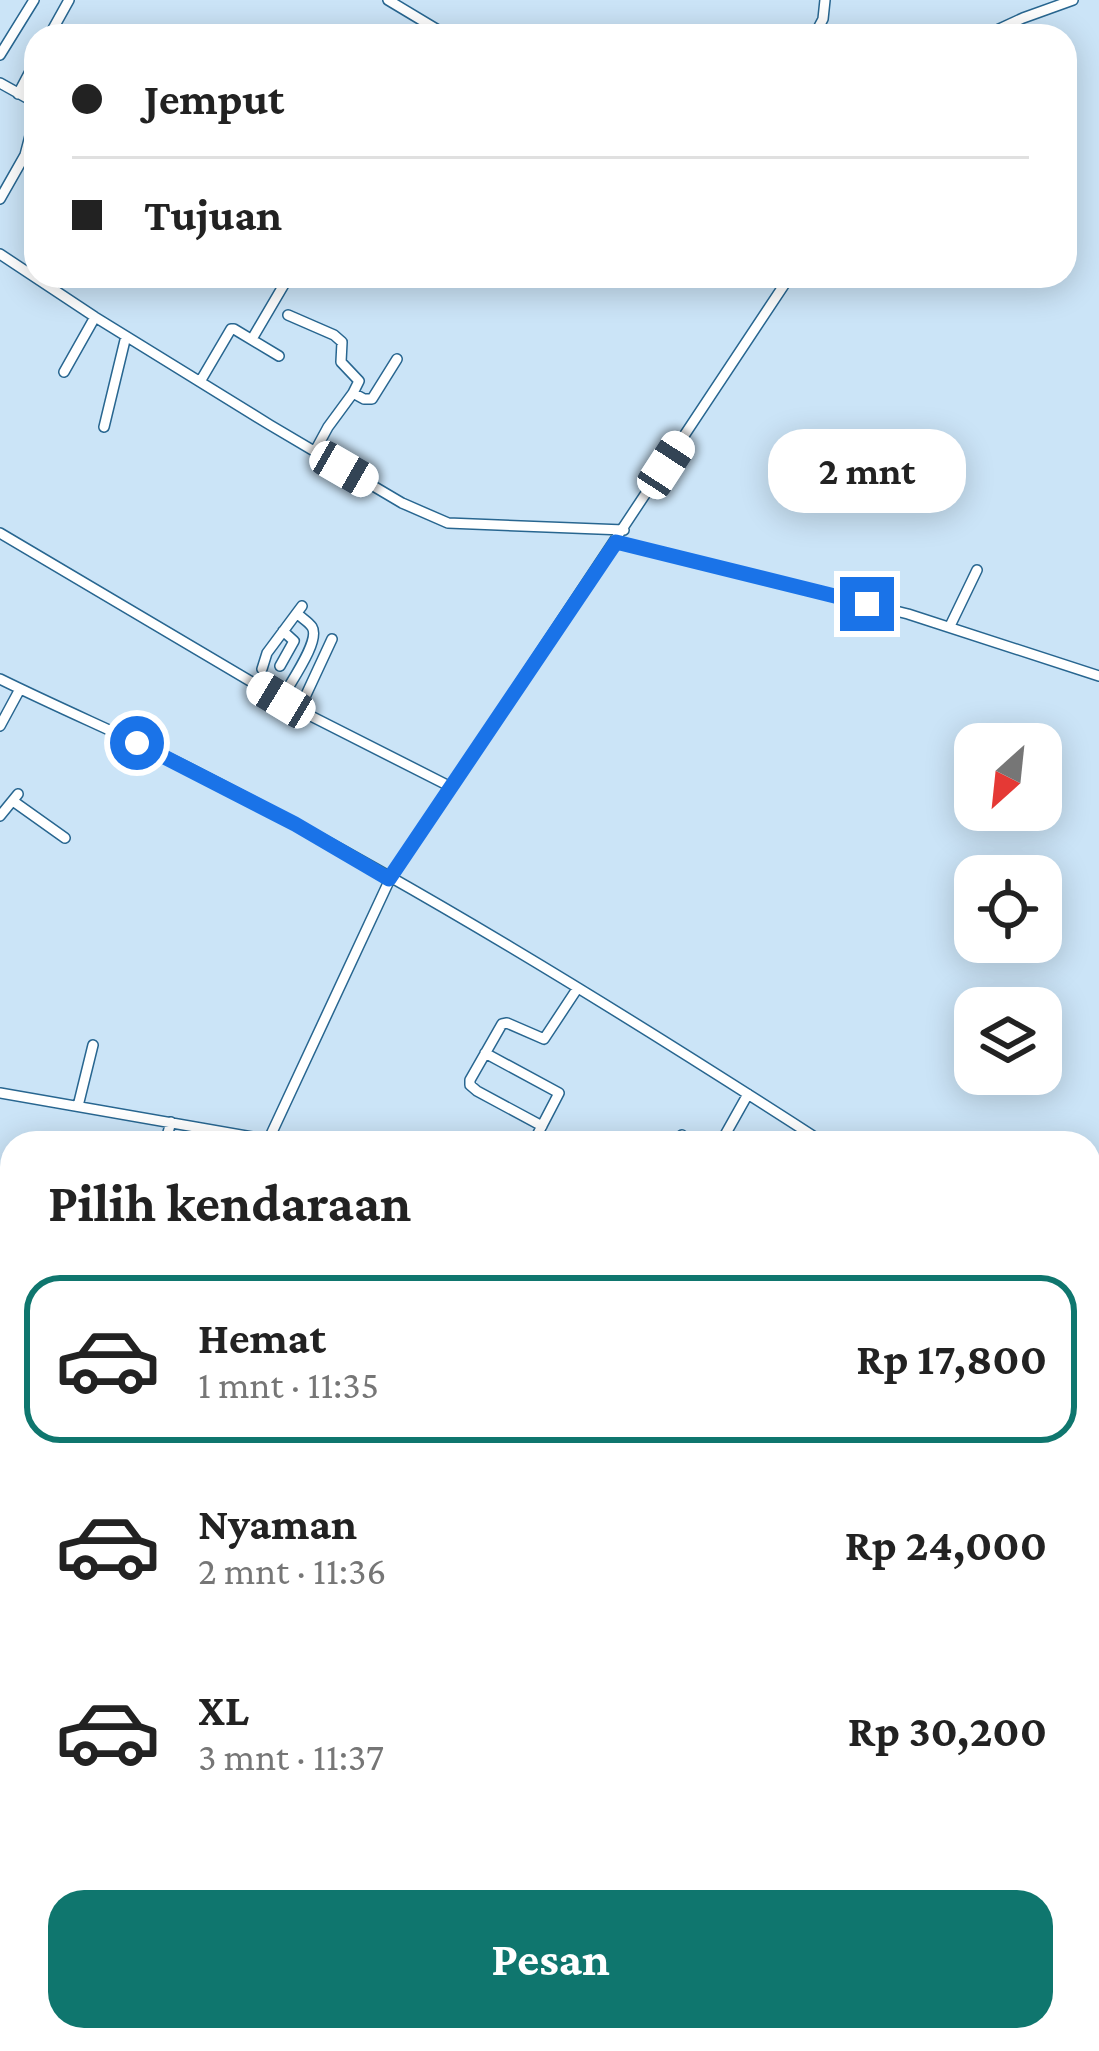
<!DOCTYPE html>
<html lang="id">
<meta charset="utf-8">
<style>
body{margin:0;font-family:"Crimson Pro",serif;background:#f2f2f2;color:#222;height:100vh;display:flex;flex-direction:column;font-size:45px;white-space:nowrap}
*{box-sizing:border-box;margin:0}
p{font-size:39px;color:#767676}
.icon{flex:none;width:66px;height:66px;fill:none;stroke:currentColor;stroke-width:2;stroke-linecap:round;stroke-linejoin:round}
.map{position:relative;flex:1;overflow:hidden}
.details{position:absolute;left:0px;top:1131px;width:1101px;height:921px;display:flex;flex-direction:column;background:#fff;border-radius:36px 36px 0 0;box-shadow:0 6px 30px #0003}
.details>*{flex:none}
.guide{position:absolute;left:24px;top:24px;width:1053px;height:264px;border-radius:36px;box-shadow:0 6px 30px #0003;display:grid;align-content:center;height:264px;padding:0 48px;background:#fff}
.needle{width:78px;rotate:207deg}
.fabs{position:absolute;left:954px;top:723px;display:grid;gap:24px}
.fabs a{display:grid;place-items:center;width:108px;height:108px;border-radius:24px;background:#fff;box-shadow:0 6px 30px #0003;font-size:60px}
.end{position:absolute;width:54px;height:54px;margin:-27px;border:15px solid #1a73e8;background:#fff;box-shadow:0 0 0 6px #fff}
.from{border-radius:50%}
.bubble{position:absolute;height:84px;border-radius:36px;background:#fff;box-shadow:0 6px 30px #0003;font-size:39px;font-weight:700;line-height:84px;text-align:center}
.car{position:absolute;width:36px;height:72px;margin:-36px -18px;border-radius:15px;box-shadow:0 0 9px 3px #0007;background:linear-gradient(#fff 24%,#345 0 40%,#fff 0 76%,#345 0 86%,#fff 0)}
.guide b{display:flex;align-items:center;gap:42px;height:114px;font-size:45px}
.guide b+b{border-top:3px solid #e0e0e0}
.guide i{width:30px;height:30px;background:#222}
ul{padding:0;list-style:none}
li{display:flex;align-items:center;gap:36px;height:168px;margin:0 24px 18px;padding:0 24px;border:6px solid transparent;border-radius:36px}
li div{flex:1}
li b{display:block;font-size:45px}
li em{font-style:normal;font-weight:700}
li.current{border-color:#0f766e}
li>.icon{width:108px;height:108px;stroke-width:1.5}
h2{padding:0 48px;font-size:54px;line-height:144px}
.button{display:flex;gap:24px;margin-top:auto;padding:24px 48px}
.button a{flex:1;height:138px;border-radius:36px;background:#0f766e;color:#fff;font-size:48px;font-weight:700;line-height:138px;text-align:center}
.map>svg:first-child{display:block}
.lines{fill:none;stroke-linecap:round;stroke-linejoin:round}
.stream{stroke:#9c76d2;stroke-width:3}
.minor-casing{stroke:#286690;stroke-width:12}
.tertiary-casing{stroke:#286690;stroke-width:15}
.minor{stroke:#fff;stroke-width:9}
.tertiary{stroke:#fff;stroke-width:12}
.route{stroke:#1a73e8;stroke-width:15}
</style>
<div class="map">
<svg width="1099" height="2051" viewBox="0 0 1099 2051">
<rect width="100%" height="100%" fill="#cbe4f7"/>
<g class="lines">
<path class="stream" d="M0 1783 12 1776"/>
<defs>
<path id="minor" d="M388 0 448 36
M49 36 69 0
M814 36 823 19 825 0
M984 36 1023 18 1073 0
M0 55 34 0
M0 83 36 103
M18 94 36 60
M0 199 25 155 36 113
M0 254 95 317 270 425 402 503 448 523 624 530
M288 315 334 335 342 342 341 362 359 381 353 393
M252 339 289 276
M64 372 95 317
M201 380 231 329H234L279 356
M104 427 126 336
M315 451 328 427 353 393 364 399H372L397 359
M0 533 299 710 449 786
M616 542 908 614 1099 676
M950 626 977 570
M280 666 294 641 283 631
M262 669 267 653 302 606
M0 679C63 710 127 737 189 768 408 880 618 1010 824 1143
M281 700C289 684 321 641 312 627 308 621 301 618 297 613
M299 710 332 639
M0 726 20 689
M13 801 65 838
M0 816 18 794
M485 1053 559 1093 533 1143
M0 1093 287 1143
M78 1106 93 1045
M542 1126 477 1091 470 1085V1080L502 1024 507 1023 544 1039 577 989
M725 1135 748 1094
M165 1143 171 1122
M267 1143 390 879 790 276
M679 1143 682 1135
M1089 1197 1099 1204
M1089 1290 1099 1252
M1089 1340 1099 1344
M0 1483 12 1490
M1089 1503 1099 1494
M0 1540 12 1550
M1089 1586 1099 1597
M1089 1652 1099 1648
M1089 1808 1099 1811
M1089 1853 1099 1856
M1089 1895 1099 1898
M1089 1938 1099 1940
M1089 1983 1099 1985
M268 2040 282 2051
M443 2040 461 2051
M624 2040 645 2051
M994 2040 1000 2051
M320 2051 327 2040
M656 2051 664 2040
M845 2051 853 2040"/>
<path id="tertiary" d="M0 1686 12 1671
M826 2040 844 2051"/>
</defs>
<use href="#minor" class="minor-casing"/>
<use href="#tertiary" class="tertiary-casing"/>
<use href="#minor" class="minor"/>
<use href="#tertiary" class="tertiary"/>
</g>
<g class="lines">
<path class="route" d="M137 743 295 824 389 879 616 542 867 604"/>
</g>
</svg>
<div class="fabs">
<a><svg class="needle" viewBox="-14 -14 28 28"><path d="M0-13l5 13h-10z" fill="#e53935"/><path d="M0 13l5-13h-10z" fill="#767676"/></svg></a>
<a><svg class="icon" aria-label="locate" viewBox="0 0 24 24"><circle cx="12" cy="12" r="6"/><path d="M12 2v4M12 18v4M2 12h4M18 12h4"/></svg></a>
<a><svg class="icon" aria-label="layers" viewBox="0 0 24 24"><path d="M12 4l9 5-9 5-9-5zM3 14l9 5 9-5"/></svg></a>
</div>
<i class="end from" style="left:137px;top:743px"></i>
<i class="end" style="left:867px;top:604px"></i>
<div class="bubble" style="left:768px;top:429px;width:198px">2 mnt</div>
<i class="car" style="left:666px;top:465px;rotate:33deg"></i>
<i class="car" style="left:344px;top:469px;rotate:120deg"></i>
<i class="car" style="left:281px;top:700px;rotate:301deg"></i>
<div class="guide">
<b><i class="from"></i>Jemput</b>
<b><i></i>Tujuan</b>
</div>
<section class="details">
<h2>Pilih kendaraan</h2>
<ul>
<li class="current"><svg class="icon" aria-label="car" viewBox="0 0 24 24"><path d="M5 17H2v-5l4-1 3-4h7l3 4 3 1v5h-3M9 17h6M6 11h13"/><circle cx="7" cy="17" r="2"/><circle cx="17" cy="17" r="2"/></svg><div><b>Hemat</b><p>1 mnt · 11:35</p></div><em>Rp 17,800</em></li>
<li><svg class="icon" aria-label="car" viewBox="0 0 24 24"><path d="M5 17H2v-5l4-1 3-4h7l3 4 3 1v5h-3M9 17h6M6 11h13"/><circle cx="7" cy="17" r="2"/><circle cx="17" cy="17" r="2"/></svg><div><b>Nyaman</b><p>2 mnt · 11:36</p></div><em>Rp 24,000</em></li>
<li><svg class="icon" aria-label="car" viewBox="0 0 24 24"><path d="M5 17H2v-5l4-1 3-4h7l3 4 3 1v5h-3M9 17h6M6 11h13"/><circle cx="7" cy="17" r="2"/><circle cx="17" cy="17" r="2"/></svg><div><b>XL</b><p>3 mnt · 11:37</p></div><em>Rp 30,200</em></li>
</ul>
<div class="button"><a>Pesan</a></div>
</section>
</div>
